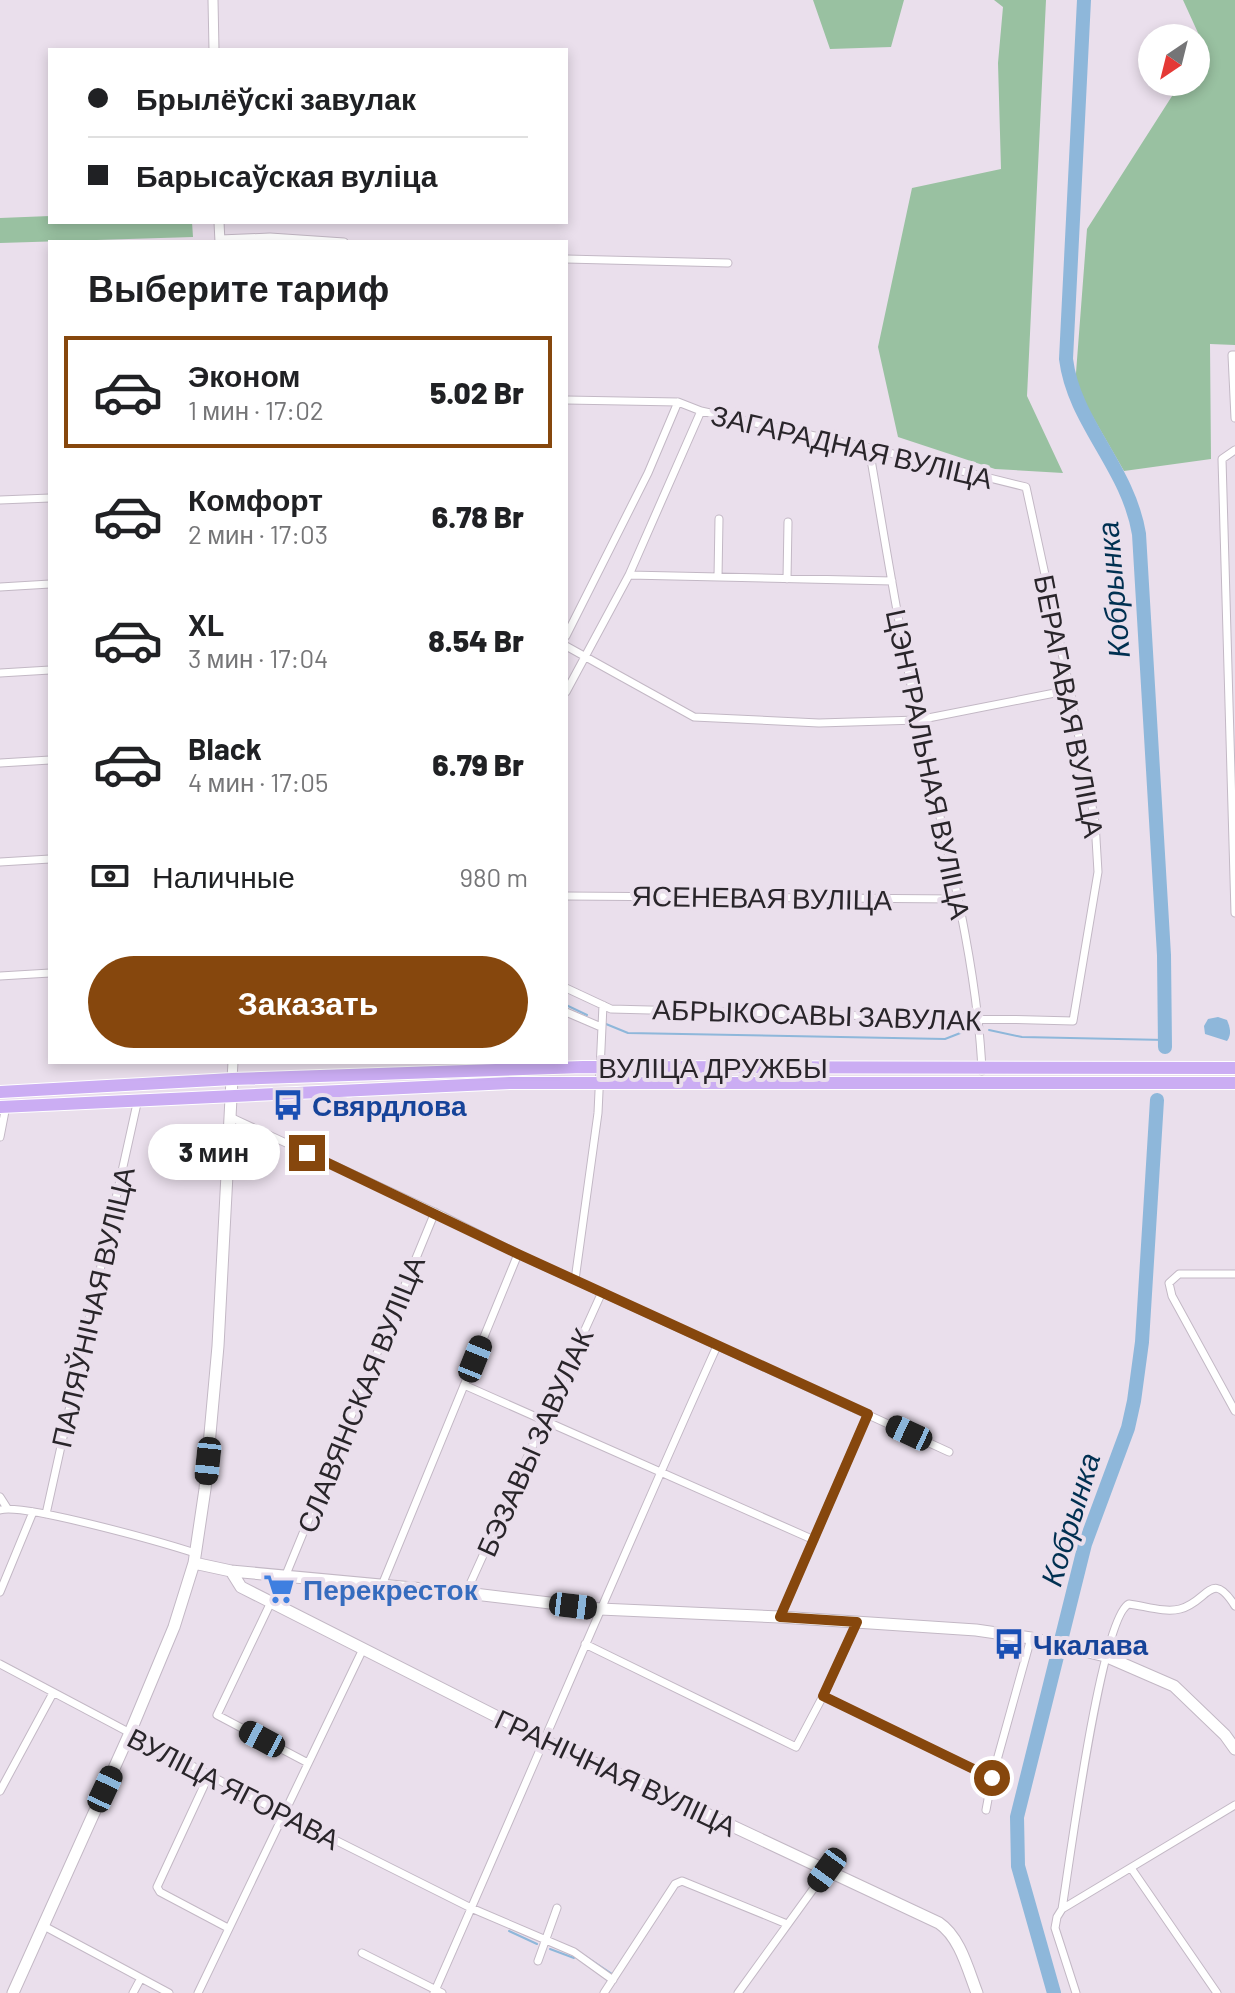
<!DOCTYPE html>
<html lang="ru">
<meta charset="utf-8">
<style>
body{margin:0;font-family:Barlow,sans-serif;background:#f2f2f2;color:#202124;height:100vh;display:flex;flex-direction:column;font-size:30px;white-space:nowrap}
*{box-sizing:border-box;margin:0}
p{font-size:26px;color:#757577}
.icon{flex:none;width:44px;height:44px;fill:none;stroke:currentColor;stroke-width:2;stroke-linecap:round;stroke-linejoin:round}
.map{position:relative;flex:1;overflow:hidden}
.details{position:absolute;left:48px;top:240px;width:520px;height:824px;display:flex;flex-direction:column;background:#fff;border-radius:0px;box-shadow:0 4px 12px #0003}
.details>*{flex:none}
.hud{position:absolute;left:48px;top:48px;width:520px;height:176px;border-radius:0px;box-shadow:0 4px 12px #0003;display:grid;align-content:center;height:176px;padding:0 40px;background:#fff}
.needle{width:52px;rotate:215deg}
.buttons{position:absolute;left:1138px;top:24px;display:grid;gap:16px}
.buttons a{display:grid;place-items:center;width:72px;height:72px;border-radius:50%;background:#fff;box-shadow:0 4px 12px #0003;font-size:40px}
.end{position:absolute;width:36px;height:36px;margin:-18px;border:10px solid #86470d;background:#fff;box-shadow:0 0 0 4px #fff}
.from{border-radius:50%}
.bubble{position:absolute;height:56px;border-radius:28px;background:#fff;box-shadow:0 4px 12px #0003;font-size:26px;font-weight:800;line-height:56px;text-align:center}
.car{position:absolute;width:24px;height:48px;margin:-24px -12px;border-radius:10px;box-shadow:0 0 6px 2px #0007;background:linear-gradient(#222 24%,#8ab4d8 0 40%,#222 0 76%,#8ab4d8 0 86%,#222 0)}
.hud b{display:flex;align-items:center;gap:28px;height:76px;font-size:30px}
.hud b+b{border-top:2px solid #e0e0e0}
.hud i{width:20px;height:20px;background:#202124}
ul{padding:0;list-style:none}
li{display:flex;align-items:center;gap:24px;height:112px;margin:0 16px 12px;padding:0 24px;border:4px solid transparent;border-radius:0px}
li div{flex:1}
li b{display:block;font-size:30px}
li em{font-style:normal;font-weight:800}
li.current{border-color:#86470d}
li>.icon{width:72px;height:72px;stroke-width:1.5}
h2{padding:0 40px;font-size:36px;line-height:96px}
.pay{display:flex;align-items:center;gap:20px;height:88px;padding:0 40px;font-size:30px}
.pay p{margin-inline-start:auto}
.action{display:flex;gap:16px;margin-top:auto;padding:16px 40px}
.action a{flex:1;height:92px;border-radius:48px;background:#86470d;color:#fff;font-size:32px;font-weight:800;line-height:92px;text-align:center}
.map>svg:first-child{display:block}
.green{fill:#99c1a1}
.water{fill:#8eb7da}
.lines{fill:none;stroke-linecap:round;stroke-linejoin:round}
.stream{stroke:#8eb7da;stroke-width:2}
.river{stroke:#8eb7da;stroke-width:14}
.minor-casing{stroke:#c3b8c5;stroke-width:9}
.tertiary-casing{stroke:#c3b8c5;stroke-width:11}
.secondary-casing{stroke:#c3b8c5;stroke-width:13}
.primary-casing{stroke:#fff;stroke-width:14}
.minor{stroke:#fff;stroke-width:7}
.tertiary{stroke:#fff;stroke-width:9}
.secondary{stroke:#fff;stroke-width:11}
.primary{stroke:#cbadf3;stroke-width:12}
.route{stroke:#86470d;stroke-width:10}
.labels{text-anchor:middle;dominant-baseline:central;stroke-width:8;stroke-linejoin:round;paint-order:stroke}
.street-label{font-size:28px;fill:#29252a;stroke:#eadfec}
.transit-label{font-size:28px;font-weight:bold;fill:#164399;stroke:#eadfec;text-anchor:start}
.shop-label{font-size:28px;font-weight:bold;fill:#366cbe;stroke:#eadfec;text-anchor:start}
.water-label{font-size:30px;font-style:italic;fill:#003051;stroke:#eadfec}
</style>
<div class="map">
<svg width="1235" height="1993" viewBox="0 0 1235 1993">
<rect width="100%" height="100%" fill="#eadfec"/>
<path class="green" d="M813 0H904L891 47 830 49Z
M994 0H1046L1027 396 1063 473 995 469 898 437 878 347 912 188 1001 169 998 63 1003 7Z
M1183 0H1235V345L1210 344 1211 459 1124 471 1075 386 1087 229 1181 82H1196V58L1204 46Z
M50 216V222H192L193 237 0 243V218Z"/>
<path class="water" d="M1218 1017 1227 1020C1230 1027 1232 1034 1227 1041L1205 1034 1204 1026 1208 1019Z"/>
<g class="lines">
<path class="stream" d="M566 1005 587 1015
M606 1024 628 1033 945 1039 968 1030
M989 1030 1022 1037 1166 1040
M509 1931 537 1944
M550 1949 574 1958
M585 1956 612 1974"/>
<path class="river" d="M1084 0 1066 359C1074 423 1128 467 1139 534L1164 955 1165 1047
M1054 1993 1018 1866 1017 1817 1085 1544 1128 1428 1134 1401 1142 1342 1157 1100"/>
<defs>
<path id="minor" d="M220 239 270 237 344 242
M566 259 728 263
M1235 355H1232L1235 418
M566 400 678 402 701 411 869 448 1026 487 1070 690 1095 822 1098 872 1073 1021 611 1009 566 988
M869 448C885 540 899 632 919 724 943 835 977 957 982 1071
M1235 450 1222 459 1235 913
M0 500 50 498
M629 575 892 581
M718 577 719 519
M787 579 788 522
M0 587 50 584
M566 636 648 473 678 402
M566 646 694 717 819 723 918 720 1070 690
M0 673 50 670
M566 692 629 575 701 411
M0 763 50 760
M0 862 50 859
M566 896 957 899
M0 976 50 973
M566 1012 601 1027
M230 1117 443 1216 518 1254 949 1452
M0 1137 6 1106
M1235 1274H1179L1169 1283 1172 1296 1235 1411
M575 1280 598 1113 603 1005
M464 1385 814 1540
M0 1497 7 1508
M0 1510C24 1503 164 1543 195 1553
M46 1514 138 1099
M285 1577 435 1212
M382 1585 518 1254
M0 1592 33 1512
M466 1593 602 1292
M271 1602 217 1715 308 1763
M780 1617 868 1414
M585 1644 796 1747 823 1696 992 1778
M0 1664 283 1814 471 1908 574 1952 613 1980
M823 1696 857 1622
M208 1777 157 1887 160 1892 228 1928
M0 1791 53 1693
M986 1810 992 1778 1031 1638
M1131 1868 1217 1993
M1062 1909C1069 1867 1101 1616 1129 1604 1145 1606 1165 1613 1180 1609 1208 1602 1211 1568 1235 1606
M42 1925 169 1993
M362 1953 442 1993
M538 1961 557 1908
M133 1993 141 1978
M198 1993 363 1649
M434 1993C529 1778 620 1561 717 1346
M604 1993 675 1884 682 1881 787 1924
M738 1993 827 1870
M1076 1993 1055 1928 1057 1917 1062 1909 1235 1805"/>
<path id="tertiary" d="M213 0 214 50
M219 222 220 242
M232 1079 233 1062"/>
<path id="secondary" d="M194 1563 231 1571 466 1593 600 1609 780 1617 976 1630 1031 1638 1105 1656 1174 1686 1225 1735 1235 1749
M231 1571 241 1587 545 1741 681 1802 939 1923C960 1937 968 1970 977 1993
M13 1993 129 1735 174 1627 194 1563 205 1489 218 1346 232 1079"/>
<path id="primary" d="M0 1092 232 1079 583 1067 1235 1068
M0 1107 510 1083H1235"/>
</defs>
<use href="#minor" class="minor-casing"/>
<use href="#tertiary" class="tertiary-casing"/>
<use href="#secondary" class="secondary-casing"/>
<use href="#primary" class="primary-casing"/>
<use href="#minor" class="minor"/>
<use href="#tertiary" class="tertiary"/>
<use href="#secondary" class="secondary"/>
<use href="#primary" class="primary"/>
</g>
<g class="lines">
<path class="route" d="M307 1153 518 1254 868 1414 780 1617 857 1622 823 1696 992 1778"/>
</g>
<defs>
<symbol id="bus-bare" viewBox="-9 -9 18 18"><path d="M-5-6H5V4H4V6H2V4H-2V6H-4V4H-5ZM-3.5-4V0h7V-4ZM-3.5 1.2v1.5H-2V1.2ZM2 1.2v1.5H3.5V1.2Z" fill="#1a4fb4" stroke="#eadfec" stroke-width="2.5" paint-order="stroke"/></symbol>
<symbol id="supermarket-bare" viewBox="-9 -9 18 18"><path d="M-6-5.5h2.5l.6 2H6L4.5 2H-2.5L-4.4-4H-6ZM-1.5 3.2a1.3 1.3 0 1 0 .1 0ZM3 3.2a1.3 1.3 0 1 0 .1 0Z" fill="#3f7fe0" stroke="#eadfec" stroke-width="2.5" paint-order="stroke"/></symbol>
</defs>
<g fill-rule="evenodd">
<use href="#bus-bare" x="266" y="1083" width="44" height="44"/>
<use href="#supermarket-bare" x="257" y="1567" width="44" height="44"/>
<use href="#bus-bare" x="987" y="1622" width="44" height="44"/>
</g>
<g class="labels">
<g class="street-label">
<text transform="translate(852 446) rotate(13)">ЗАГАРАДНАЯ ВУЛІЦА</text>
<text transform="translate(1070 706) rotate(79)">БЕРАГАВАЯ ВУЛІЦА</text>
<text transform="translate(929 764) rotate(78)">ЦЭНТРАЛЬНАЯ ВУЛІЦА</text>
<text transform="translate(762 897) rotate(1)">ЯСЕНЕВАЯ ВУЛІЦА</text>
<text transform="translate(817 1014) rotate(2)">АБРЫКОСАВЫ ЗАВУЛАК</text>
<text x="713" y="1067">ВУЛІЦА ДРУЖБЫ</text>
<text transform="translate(92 1307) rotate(-77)">ПАЛЯЎНІЧАЯ ВУЛІЦА</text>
<text transform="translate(360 1394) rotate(-68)">СЛАВЯНСКАЯ ВУЛІЦА</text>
<text transform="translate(534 1442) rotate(-66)">БЭЗАВЫ ЗАВУЛАК</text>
<text transform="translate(616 1772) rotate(25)">ГРАНІЧНАЯ ВУЛІЦА</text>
<text transform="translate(234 1788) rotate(27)">ВУЛІЦА ЯГОРАВА</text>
</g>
<g class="transit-label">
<text x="312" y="1105">Свярдлова</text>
<text x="1033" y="1644">Чкалава</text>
</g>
<g class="shop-label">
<text x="303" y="1589">Перекресток</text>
</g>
<g class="water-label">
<text transform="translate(1112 590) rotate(-95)">Кобрынка</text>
<text transform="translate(1069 1519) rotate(-73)">Кобрынка</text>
</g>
</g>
</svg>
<div class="buttons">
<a><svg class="needle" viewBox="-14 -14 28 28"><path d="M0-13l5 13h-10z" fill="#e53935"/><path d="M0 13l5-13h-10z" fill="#757577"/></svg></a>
</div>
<i class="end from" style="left:992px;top:1778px"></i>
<i class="end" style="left:307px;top:1153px"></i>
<div class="bubble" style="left:148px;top:1124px;width:132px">3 мин</div>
<i class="car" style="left:475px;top:1359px;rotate:22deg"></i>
<i class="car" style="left:909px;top:1433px;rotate:295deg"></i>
<i class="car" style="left:208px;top:1461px;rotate:186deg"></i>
<i class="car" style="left:573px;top:1606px;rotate:97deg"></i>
<i class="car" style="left:262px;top:1739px;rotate:298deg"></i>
<i class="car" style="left:105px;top:1789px;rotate:25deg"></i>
<i class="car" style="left:827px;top:1870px;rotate:216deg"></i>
<div class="hud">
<b><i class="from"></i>Брылёўскі завулак</b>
<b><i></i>Барысаўская вуліца</b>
</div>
<section class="details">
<h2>Выберите тариф</h2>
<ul>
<li class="current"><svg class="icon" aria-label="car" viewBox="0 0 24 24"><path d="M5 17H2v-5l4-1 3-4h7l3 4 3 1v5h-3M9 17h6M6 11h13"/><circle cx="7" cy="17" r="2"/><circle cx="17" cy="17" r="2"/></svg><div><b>Эконом</b><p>1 мин · 17:02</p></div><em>5.02 Br</em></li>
<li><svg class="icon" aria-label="car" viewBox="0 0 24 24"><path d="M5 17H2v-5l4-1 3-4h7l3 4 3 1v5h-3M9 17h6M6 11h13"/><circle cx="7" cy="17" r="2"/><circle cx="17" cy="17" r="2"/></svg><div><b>Комфорт</b><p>2 мин · 17:03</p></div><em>6.78 Br</em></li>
<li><svg class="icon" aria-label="car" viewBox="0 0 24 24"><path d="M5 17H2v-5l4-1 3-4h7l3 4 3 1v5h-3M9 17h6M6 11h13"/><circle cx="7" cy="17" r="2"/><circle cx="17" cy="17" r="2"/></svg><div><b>XL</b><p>3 мин · 17:04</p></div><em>8.54 Br</em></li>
<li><svg class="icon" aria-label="car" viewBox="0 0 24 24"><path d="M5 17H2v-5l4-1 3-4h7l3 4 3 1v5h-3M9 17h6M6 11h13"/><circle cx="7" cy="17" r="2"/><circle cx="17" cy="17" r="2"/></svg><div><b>Black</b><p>4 мин · 17:05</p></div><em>6.79 Br</em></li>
</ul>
<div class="pay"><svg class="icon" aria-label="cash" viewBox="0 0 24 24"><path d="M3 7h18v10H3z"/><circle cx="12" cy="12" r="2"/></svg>Наличные<p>980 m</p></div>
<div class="action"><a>Заказать</a></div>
</section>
</div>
